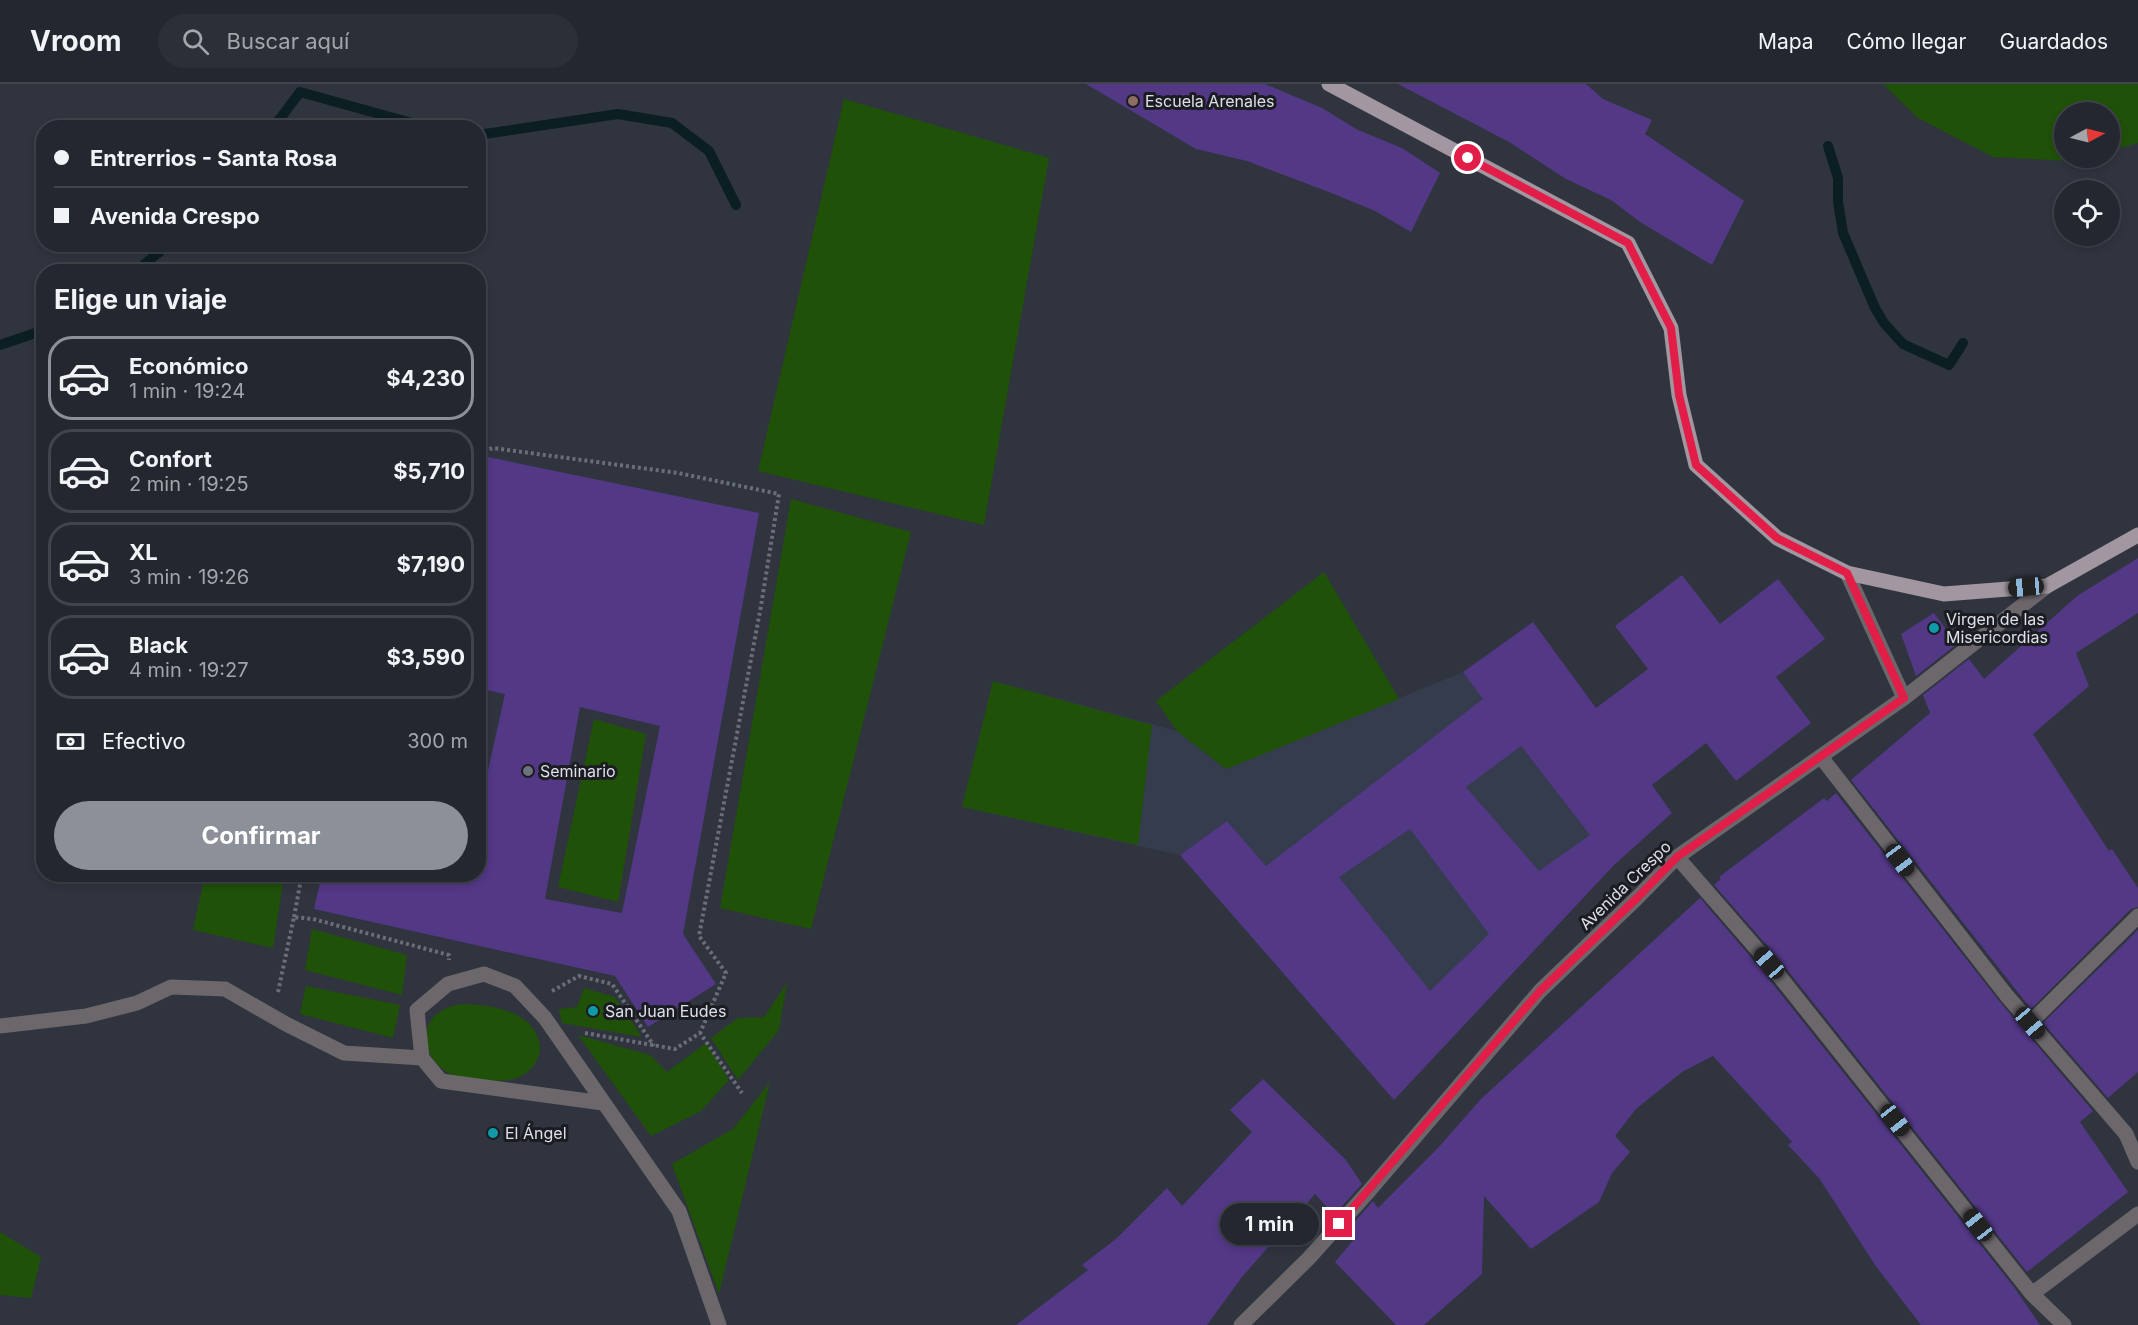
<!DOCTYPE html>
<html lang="es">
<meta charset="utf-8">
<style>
body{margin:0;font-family:Inter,sans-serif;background:#2b2f37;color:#f1f3f6;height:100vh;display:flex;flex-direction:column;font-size:22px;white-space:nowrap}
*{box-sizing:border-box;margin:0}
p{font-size:20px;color:#a3a5aa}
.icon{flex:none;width:33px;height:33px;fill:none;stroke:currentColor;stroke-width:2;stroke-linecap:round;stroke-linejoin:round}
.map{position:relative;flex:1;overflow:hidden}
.details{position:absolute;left:36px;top:180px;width:450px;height:618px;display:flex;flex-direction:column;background:#23272f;border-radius:24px;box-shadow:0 3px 9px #0003,0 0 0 2px #40444b}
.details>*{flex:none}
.banner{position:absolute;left:36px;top:36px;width:450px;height:132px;border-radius:24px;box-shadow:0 3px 9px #0003,0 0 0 2px #40444b;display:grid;align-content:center;height:132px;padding:0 18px;background:#23272f}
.needle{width:39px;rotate:83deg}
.buttons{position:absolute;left:2054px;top:18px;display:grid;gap:12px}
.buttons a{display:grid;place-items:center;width:66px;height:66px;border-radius:50%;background:#23272f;box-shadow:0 3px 9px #0003,0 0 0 2px #40444b;font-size:30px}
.end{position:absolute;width:27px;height:27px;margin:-14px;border:8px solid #e11d48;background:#fff;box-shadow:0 0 0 3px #fff}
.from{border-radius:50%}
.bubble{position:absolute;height:42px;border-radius:21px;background:#23272f;box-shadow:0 3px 9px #0003,0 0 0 2px #40444b;font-size:20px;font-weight:700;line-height:42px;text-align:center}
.car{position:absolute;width:18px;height:36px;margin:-18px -9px;border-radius:8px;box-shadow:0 0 4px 2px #0007;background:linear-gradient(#222 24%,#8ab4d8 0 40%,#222 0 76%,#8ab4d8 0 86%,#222 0)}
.banner b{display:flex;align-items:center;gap:21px;height:57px;font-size:22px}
.banner b+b{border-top:2px solid #40444b}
.banner i{width:15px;height:15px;background:#f1f3f6}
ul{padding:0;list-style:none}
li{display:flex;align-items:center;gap:18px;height:84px;margin:0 12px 9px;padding:0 6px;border:3px solid #40444b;border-radius:24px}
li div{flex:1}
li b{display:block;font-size:22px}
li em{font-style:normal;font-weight:700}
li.on{border-color:#8c9099}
li>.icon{width:54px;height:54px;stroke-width:1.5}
h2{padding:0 18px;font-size:27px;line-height:72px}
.pay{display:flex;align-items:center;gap:15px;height:66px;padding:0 18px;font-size:22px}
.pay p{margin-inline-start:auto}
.action{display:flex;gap:12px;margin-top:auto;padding:12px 18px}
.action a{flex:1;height:69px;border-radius:36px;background:#8c9099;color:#fff;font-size:24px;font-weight:700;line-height:69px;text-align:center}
header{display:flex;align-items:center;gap:36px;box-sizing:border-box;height:84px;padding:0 30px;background:#23272f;border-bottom:2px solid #40444b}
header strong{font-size:28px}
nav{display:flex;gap:33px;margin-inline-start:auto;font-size:21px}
.search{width:420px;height:54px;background:#2b2f37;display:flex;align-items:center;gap:15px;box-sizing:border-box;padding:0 21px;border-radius:33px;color:#a3a5aa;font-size:22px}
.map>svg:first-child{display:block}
.built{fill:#353c4d}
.green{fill:#205108}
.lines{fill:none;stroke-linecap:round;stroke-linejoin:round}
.stream{stroke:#0b1e21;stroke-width:10}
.building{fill:#533886;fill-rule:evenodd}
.path{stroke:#696e77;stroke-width:4;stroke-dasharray:3 3;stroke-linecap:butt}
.minor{stroke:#6c676b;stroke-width:15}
.major{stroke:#a297a0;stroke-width:15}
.route{stroke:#e11d48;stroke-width:8}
.education-dot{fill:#8d6e63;stroke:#1a1c21;stroke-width:2}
.culture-dot{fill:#0f9aa8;stroke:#1a1c21;stroke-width:2}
.worship-dot{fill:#6b7280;stroke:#1a1c21;stroke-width:2}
.labels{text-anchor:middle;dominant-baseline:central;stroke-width:6;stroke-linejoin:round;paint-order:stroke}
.poi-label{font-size:16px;fill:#dce0e7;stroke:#1a1c21;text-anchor:start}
.street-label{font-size:16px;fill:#dce0e7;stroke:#1a1c21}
</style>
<header>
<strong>Vroom</strong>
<div class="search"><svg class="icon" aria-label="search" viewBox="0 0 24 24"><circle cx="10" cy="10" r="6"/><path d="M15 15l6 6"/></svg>Buscar aquí</div>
<nav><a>Mapa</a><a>Cómo llegar</a><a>Guardados</a></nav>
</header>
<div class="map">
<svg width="2138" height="1241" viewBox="0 0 2138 1241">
<rect width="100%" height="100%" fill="#2f343f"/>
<path class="built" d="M1463 588 1614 781 1431 975 1227 737 1180 771 962 723 993 597 1177 647 1226 685Z"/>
<path class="green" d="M1883 0H2138V59L2109 67V28H2064V74H2083L2071 77 1993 73 1918 34Z
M844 15 1049 74 984 441 758 387Z
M791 415 911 448 811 845 720 824Z
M1324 488 1399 615 1226 685 1177 647 1156 617Z
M993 597 1152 641 1138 761 962 723Z
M594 635 646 650 618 818 558 803Z
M205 791H284L273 864 193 846Z
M312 845 407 871 402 911 305 886Z
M787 899 779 946 738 996 711 954 738 934 764 933Z
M306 902 400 921 393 954 300 930Z
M584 904 615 913 642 953 562 939 559 925 577 923Z
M463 920C490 921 528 926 538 954 541 962 541 969 537 976 525 1000 499 998 476 995 470 995 460 995 454 992 415 973 415 926 463 920Z
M578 951 650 971 667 988 706 959 729 996 701 1027 651 1052Z
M770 998 719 1210 672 1080 733 1045Z
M0 1148 41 1173 31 1214 0 1211Z"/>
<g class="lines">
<path class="stream" d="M273 44 300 8 430 44
M478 51 618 30 672 39 709 67 736 121
M1828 62 1838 94V118L1843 149 1875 224 1884 239 1903 260 1949 281 1963 259
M135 188 169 160
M0 261 44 246"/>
</g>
<path class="building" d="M1086 0H1265L1322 24 1358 46 1402 64 1440 89 1411 148 1375 127 1334 110 1247 77 1196 65Z
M1398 0H1586L1603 15 1652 36 1645 50 1744 117 1712 181 1640 138 1611 116 1566 95 1509 58Z
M478 371 759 429 683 850 716 900 648 943 615 892 314 825 322 790H428L464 799 466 790H478V732L505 610 478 604ZM580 623 660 642 622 829 545 815Z
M2138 474V529L2076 569 2089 602 2033 650 2109 767 2112 765 2138 804V823L2131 825 2031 925 1851 696 1930 629 1923 611 1969 575 1984 595 2077 512Z
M1682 491 1720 540 1778 495 1825 555 1776 593 1811 639 1736 697 1706 659 1652 701 1672 729 1614 781 1394 1016 1180 771 1227 737 1266 782 1483 615 1463 588 1533 538 1596 624 1648 585 1615 542ZM1521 662 1590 751 1539 787 1466 703ZM1410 745 1489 850 1430 907 1339 793Z
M1934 529 1957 560 1916 592 1901 550Z
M1836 709 2000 918 2093 1027 2080 1038 2128 1108 2027 1188 1777 873 1714 801 1721 795 1719 793 1824 714 1827 717Z
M1700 814 1761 885 2014 1203 2040 1241H1921L1875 1181 1819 1094 1788 1061 1792 1058 1713 972 1682 988 1636 1025 1615 1052 1630 1068 1612 1089 1599 1118 1531 1165 1484 1112 1482 1190 1424 1241H1396L1335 1178 1356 1153 1348 1145 1373 1117 1378 1124 1437 1065 1481 1015Z
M2138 846V988L2108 1014 2043 939Z
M1263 995 1346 1076 1362 1100 1334 1131 1315 1110 1242 1193 1207 1241H1016L1088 1186 1082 1181 1117 1154 1167 1104 1182 1122 1252 1048 1230 1026Z"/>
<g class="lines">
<path class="path" d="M478 369 493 364 678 389 779 410 761 522 699 852 726 889 700 949
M294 833 302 790
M552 907 579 892 612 900 654 962
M278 908 294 833 313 835 449 871V876
M585 949 675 965 700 949 742 1009"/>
<path class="minor" d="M1847 489 1904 614
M1821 673 2007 912 2126 1050 2138 1078
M1677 773 1769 879 2032 1210 2064 1241
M2030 939 2138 832
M0 942 86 932 137 919 171 903 225 905 286 940 344 969 422 974 417 926 448 900 484 890 515 902 545 934 679 1127 719 1241
M422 974 441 997 603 1019
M2032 1210 2138 1130
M1241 1241 1309 1174 1369 1107 1540 907 1638 813 1677 773 1904 614 2047 502"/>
<path class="major" d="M1329 0 1628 159 1671 244 1679 311 1696 381 1777 454 1847 489 1944 510 2047 502 2138 451"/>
</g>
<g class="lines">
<path class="route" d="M1339 1140 1540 907 1638 813 1677 773 1904 614 1847 489 1777 454 1696 381 1679 311 1671 244 1628 159 1468 74"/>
</g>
<circle class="education-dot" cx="1133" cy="17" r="6"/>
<g class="culture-dot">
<circle cx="1934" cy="544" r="6"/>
<circle cx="593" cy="927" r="6"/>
<circle cx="493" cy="1049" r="6"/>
</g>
<circle class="worship-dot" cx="528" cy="687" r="6"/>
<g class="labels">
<g class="poi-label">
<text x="1145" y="17">Escuela Arenales</text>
<text x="1946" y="535">Virgen de las<tspan x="1946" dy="18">Misericordias</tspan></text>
<text x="540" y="687">Seminario</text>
<text x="605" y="927">San Juan Eudes</text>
<text x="505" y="1049">El Ángel</text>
</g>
<g class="street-label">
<text transform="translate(1625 801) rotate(-44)">Avenida Crespo</text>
</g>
</g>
</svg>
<div class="buttons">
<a><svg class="needle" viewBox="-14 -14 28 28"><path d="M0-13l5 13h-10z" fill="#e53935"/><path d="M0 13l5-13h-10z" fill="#a3a5aa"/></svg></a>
<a><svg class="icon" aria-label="locate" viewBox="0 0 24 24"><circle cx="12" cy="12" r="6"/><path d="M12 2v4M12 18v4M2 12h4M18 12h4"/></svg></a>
</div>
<i class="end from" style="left:1468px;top:74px"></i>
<i class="end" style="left:1339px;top:1140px"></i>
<div class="bubble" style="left:1220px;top:1119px;width:99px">1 min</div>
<i class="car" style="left:2026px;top:503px;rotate:265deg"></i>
<i class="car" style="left:1900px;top:776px;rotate:143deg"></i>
<i class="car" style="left:1769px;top:879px;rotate:319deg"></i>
<i class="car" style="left:2030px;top:939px;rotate:140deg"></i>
<i class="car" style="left:1895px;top:1036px;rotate:142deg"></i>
<i class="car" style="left:1978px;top:1141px;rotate:322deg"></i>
<div class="banner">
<b><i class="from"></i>Entrerrios - Santa Rosa</b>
<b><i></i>Avenida Crespo</b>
</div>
<section class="details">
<h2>Elige un viaje</h2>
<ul>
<li class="on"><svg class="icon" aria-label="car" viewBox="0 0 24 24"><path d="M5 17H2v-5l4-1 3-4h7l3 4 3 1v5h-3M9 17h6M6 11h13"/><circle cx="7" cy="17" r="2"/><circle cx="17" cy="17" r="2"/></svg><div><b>Económico</b><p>1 min · 19:24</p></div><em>$4,230</em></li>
<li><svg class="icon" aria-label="car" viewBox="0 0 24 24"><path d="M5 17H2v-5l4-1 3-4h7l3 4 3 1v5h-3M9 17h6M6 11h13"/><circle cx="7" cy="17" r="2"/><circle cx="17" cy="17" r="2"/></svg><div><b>Confort</b><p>2 min · 19:25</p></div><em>$5,710</em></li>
<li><svg class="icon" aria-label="car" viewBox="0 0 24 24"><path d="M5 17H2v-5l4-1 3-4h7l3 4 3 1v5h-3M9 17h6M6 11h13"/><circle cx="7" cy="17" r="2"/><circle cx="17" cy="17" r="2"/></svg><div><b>XL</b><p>3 min · 19:26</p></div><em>$7,190</em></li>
<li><svg class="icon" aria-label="car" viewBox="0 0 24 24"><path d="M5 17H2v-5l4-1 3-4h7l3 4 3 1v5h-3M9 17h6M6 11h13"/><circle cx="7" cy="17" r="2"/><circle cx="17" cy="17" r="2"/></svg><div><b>Black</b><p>4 min · 19:27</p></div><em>$3,590</em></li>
</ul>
<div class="pay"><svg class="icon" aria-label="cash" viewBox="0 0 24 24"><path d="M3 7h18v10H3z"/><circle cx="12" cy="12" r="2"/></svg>Efectivo<p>300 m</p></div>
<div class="action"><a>Confirmar</a></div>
</section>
</div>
